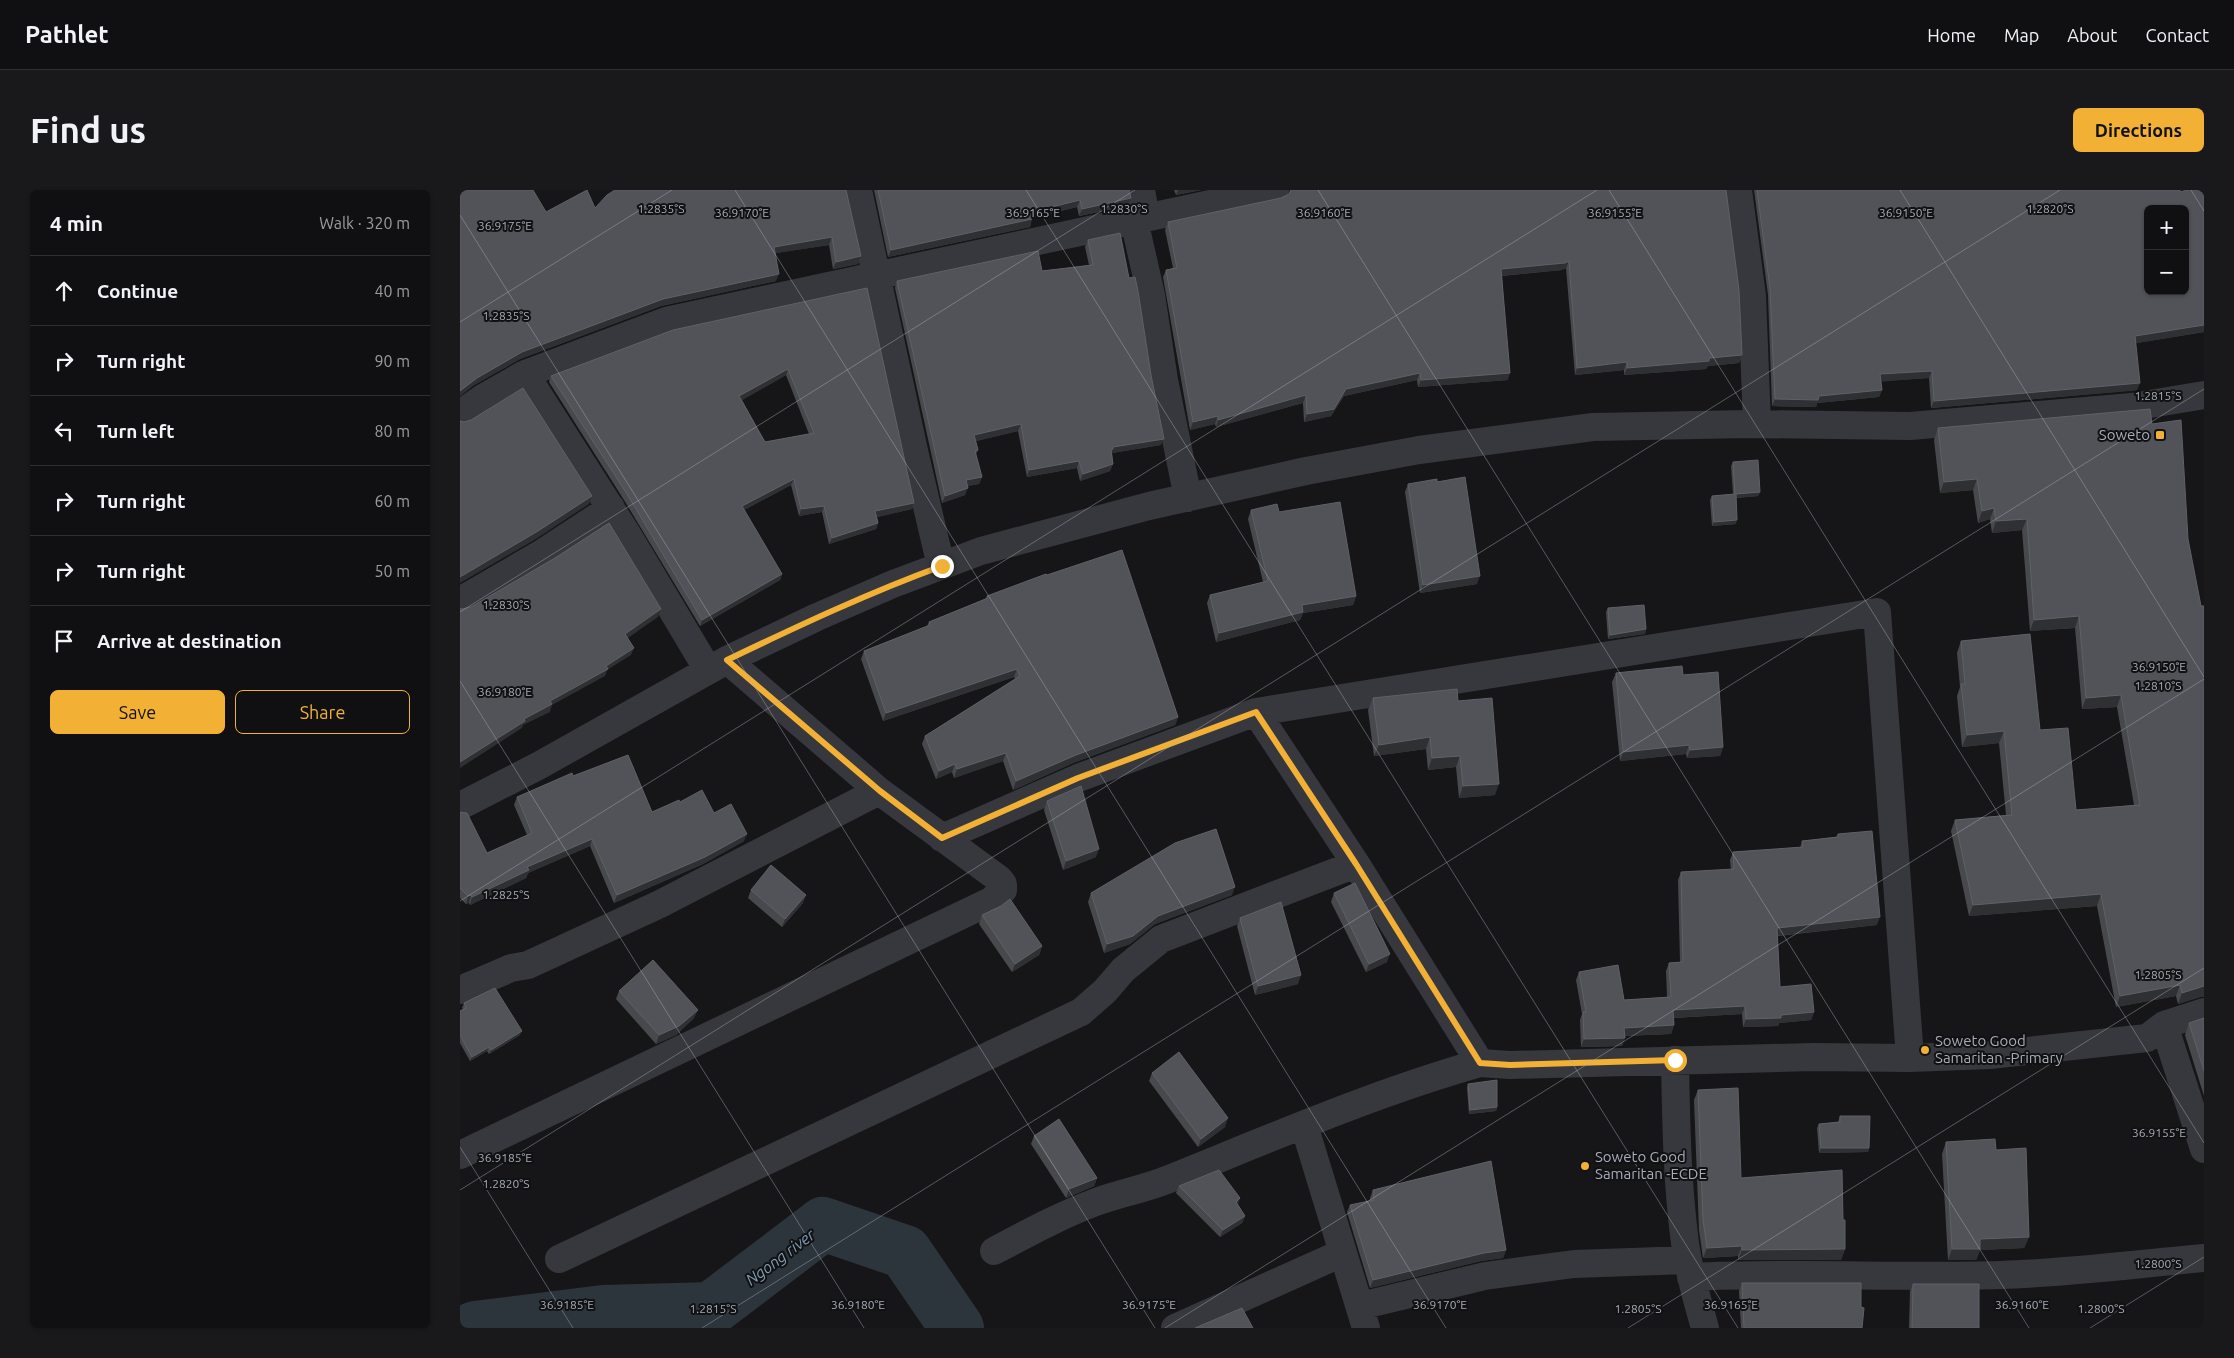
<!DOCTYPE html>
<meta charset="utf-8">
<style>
:root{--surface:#101012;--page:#19191b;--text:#f1f3f6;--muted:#9c9d9f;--line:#303032;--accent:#f2b134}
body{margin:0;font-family:Ubuntu,sans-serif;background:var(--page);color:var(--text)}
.controls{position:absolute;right:15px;top:15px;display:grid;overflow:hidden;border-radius:8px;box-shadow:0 1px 4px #0004}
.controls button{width:45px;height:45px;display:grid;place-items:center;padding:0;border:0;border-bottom:1px solid var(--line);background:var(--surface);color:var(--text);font:25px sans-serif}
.stop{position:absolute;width:15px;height:15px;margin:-11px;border:4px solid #f2b134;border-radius:50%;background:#fff}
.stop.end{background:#f2b134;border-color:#fff;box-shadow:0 1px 5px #0008}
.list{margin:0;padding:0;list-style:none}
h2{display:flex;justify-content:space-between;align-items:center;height:65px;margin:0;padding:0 20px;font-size:21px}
h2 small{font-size:16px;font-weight:400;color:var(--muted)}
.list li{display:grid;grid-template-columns:32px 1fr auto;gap:15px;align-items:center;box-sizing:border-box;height:70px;padding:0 20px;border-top:1px solid var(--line)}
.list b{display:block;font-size:19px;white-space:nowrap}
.list em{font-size:16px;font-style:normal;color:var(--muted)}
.actions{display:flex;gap:10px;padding:15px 20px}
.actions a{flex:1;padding:11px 0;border:1px solid var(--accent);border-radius:8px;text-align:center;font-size:18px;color:var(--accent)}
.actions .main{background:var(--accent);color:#111}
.icon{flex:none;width:28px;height:28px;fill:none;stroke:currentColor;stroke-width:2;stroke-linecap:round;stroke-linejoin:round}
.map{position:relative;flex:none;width:1744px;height:1138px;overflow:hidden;border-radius:8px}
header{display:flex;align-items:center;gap:30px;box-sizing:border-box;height:70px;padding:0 25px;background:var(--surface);border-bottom:1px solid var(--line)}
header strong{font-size:24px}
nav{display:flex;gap:28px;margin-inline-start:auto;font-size:18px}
.intro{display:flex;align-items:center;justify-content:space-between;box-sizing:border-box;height:120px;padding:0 30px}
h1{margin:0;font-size:35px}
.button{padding:12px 22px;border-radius:8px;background:var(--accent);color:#111;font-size:18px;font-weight:700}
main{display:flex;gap:30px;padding:0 30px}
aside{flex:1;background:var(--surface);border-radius:8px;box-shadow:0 1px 4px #0004}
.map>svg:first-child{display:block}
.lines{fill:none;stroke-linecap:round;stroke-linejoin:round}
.river{stroke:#2c353c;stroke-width:54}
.minor{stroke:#37383d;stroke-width:28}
.wall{fill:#47494d;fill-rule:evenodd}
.shaded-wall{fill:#2f3033}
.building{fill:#525359;stroke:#5f6168;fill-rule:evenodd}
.route{stroke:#f2b134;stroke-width:6}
.ticks{fill:none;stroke:#a8adb8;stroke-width:1;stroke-opacity:0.45}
.poi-dot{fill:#f2b134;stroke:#111113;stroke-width:2}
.labels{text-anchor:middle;stroke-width:4;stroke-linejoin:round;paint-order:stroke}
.poi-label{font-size:15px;fill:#a8adb8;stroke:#111113;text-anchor:start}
.water-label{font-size:16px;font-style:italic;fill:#7f9bb3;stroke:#111113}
.ticks-label{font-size:12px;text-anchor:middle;fill:#a8adb8;stroke:#111113;stroke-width:4;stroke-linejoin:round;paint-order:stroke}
</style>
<header>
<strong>Pathlet</strong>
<nav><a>Home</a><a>Map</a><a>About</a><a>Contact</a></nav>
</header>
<div class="intro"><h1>Find us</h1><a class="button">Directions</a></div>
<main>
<aside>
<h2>4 min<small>Walk · 320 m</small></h2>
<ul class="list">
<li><svg class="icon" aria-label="ahead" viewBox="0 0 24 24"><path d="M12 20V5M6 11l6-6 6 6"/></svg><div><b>Continue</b></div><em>40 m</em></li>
<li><svg class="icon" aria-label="right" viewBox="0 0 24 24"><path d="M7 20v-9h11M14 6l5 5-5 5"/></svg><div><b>Turn right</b></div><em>90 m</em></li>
<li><svg class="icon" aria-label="left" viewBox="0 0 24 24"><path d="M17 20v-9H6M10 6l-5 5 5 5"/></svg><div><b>Turn left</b></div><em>80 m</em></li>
<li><svg class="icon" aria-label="right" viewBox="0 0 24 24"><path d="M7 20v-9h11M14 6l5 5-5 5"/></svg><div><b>Turn right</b></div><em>60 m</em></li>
<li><svg class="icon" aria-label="right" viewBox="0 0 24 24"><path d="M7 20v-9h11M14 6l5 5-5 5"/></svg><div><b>Turn right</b></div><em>50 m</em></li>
<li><svg class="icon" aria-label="arrive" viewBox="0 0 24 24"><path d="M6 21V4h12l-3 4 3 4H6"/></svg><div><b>Arrive at destination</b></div></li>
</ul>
<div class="actions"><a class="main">Save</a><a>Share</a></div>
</aside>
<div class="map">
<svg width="1744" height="1138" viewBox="0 0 1744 1138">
<rect width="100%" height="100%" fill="#161618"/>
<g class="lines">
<path class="river" d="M15 1138 143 1122 251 1119 363 1034 445 1062 497 1138"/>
<path class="minor" d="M398 0 454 261 481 376
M681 0 686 28
M1278 0 1292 106 1297 234
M674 30 691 105 704 190 728 308
M65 184 167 344 248 480
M0 224 23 208 65 184 206 131 815 0
M0 411 84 362 151 318
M796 522 896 674 1020 873 1050 875 1353 867 1450 868 1530 865 1687 848 1704 835 1744 822
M0 616 80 575 267 470 357 427 433 394 521 361 689 316 846 281 959 260 1133 237 1289 234 1450 236 1672 217 1744 205
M482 648 618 588 796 522 1417 422 1450 868
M0 800 51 778 68 775 200 714 419 601
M1704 835 1744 959
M1215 870C1216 931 1217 992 1225 1053 1229 1082 1237 1110 1245 1138
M844 935 906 1138
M0 965 531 711 543 700V694L539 689 419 601 267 470
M534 1061C568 1043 601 1025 636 1012 660 1003 685 999 709 989 811 948 914 903 1020 873
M99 1069 621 822 645 801 663 780 701 749 896 674
M1231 1087C1334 1082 1438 1088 1541 1085 1609 1083 1676 1074 1744 1068
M900 1116 1025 1086 1114 1074 1228 1070
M715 1138 882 1063"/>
</g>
<path class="wall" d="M0 0 86 22 386 0 401 66 398 74 373 79 369 55 315 63 316 91 201 116 60 169 14 195 0 206Z
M414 0H669L671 8 668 16 619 26 617 17 572 28 570 37 428 67Z
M714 0H741L716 5Z
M830 0H1266L1282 165 1279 173 1248 176 1246 179 1164 185V180L1115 185 1106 78 1102 80 1042 86 1048 190 958 197 957 190 884 206 871 226 844 232 843 213 756 237 755 234 730 240 703 87 706 80 713 78 705 40 708 32 821 8 829 4Z
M1294 0H1720V2L1744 0V142L1676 153 1677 200 1471 218 1469 188 1421 191 1422 200 1419 207 1357 213 1356 217 1312 216 1308 105Z
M628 50 669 88 701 255 652 263 653 274 650 281 620 291 617 278 567 287 558 241 516 251 518 260 516 264 522 287 519 294 507 296 505 305 482 313 435 98 437 91 582 81 629 75 625 57Z
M407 98 454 313 452 319 417 327 418 333 416 339 369 354 362 322 339 326 331 295 284 320 322 384 320 390 240 436 164 310 89 192 91 186ZM326 185 349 244 305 252 282 210Z
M1690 219 1740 807 1718 814 1716 806 1656 817 1637 716 1509 726 1491 641 1495 630 1546 625 1539 553 1502 557 1497 506 1500 497 1497 463 1501 451 1580 540 1616 620 1674 615 1657 517 1622 519 1615 438 1570 441 1562 340 1532 343 1530 329 1518 333 1513 300 1480 303 1474 250 1478 238Z
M1273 272 1300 302 1298 306 1276 308V334L1252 336 1250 310 1252 306 1273 304 1271 276Z
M977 292 1017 394 960 403 945 302 948 294Z
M791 320 819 322 896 406 893 415 843 423 840 430 756 452 747 413 750 405 803 392 788 329Z
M587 385 718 527 715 535 613 573 553 600 543 571 494 588 492 582 476 589 462 554 465 546 555 489 554 487 423 531 401 469 404 461 467 436 469 432 525 409 527 406Z
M1148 418 1186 439 1185 444 1148 449 1146 422Z
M1156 483 1223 485 1263 557 1260 566 1227 568 1226 564 1160 571 1152 492Z
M913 508 998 511 1035 605 999 608 996 577 968 580 966 559 914 566 908 520Z
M113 586 192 622 220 612 254 623 284 651 243 674 154 713 130 656 68 683 66 688 10 715 9 713 6 714 0 708V622L27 663 67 645 54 615 57 607Z
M587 611 636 667 603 680 584 620Z
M1378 644 1417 735 1317 746 1320 797 1354 822 1351 830 1319 833 1318 836 1283 837 1282 824 1214 828V835L1211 844 1165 846 1162 856 1121 857 1120 830 1122 824 1116 790 1119 782 1164 810 1207 807 1206 781 1209 773 1220 772 1218 690 1221 682 1271 680 1270 670 1273 662 1340 658 1342 651 1376 647Z
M291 700 343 713 322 737 288 708Z
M631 703 772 705 695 734 670 754 644 763 628 712Z
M874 703 927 772 906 782 871 712Z
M522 725 582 756 579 765 552 782 519 734Z
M780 728 838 794 795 805 777 736Z
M159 801 234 828 216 845 196 854 156 809Z
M4 813 60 845 29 864 27 861 10 871 0 853V821L3 819 2 818Z
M1744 828V906L1725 845 1729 833Z
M692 883 765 937 738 957 689 891Z
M1008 894 1037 917 1036 921 1009 924 1007 898Z
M1238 900 1281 988 1385 1059 1381 1070H1278V1066L1243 1068 1239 1040 1234 910Z
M1380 926 1409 958 1408 962 1359 963 1357 938 1359 934 1378 932Z
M574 946 637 988 634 996 606 1008 571 954Z
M1486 952 1536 960 1569 1047 1564 1058 1520 1060 1516 1070H1488L1482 964Z
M719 996 778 1015 785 1026 782 1033 760 1047 716 1003Z
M913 1000 1046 1060 1043 1068 1021 1071 910 1098 887 1022 890 1015 910 1011V1008Z
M1282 1093 1401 1117 1402 1138H1281L1279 1101Z
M1453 1094 1519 1138H1449L1450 1101Z"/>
<path class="shaded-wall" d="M718 0H741L716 5Z
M671 8 668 16 619 26 622 19Z
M620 10 617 17 568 29 571 22Z
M572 29 570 37 428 67 431 60Z
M372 47 369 55 311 64 314 57Z
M401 66 398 74 373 79 376 72Z
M1109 71 1106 78 1102 80 1039 86 1041 79Z
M319 84 316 91 201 116 60 169 14 195 0 206V201L17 188 62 162 203 109Z
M1744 135V142L1672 154 1675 146Z
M1282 165 1279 173 1248 176 1246 179 1164 185 1167 178Z
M1167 172 1164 180 1115 185 1117 178Z
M328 179 326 185 277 213 279 206Z
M1472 181 1469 188 1417 192 1420 184Z
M960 183 957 190 884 206 871 226 844 232 847 224 886 199Z
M1050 183 1048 190 958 197 961 190Z
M1680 193 1677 200 1670 201 1471 218 1474 211Z
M1422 200 1419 207 1357 213 1356 217 1312 216 1315 209 1359 206Z
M846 205 843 213 756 237 758 230Z
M758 226 755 234 730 240 733 232Z
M561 234 558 241 512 252 514 245Z
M704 249 701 255 652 263 648 267 653 257Z
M619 271 617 278 567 287 569 280Z
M653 274 650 281 620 291 623 284Z
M522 287 519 294 503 297 506 290Z
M334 289 331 295 280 322 282 316Z
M1517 289 1513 300 1480 303 1484 292Z
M508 298 505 305 482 313 485 306Z
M1300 302 1298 306 1274 308 1276 304Z
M132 306 129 314 76 349 0 393V387Z
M454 313 452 319 413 328 415 321Z
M364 316 362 322 339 326 341 319Z
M1534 318 1530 329 1518 333 1522 321Z
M1567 329 1562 340 1532 343 1536 331Z
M1277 330 1276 334 1252 336 1254 332Z
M418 333 416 339 369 354 372 348Z
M322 384 320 390 240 436 242 430Z
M1020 386 1017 394 960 403 963 395Z
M896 406 893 415 843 423 840 430 756 452 759 443 842 415Z
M201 419 198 427 162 452 165 444Z
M1619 426 1615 438 1570 441 1574 430Z
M1186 439 1185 444 1148 449 1150 445Z
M174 458 171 465 147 480 145 486 92 515 90 522 63 535 62 538 0 578V572L90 511Z
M557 479 554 487 423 531 426 523Z
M1661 505 1657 517 1622 519 1626 508Z
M718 527 715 535 613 573 553 600 556 591 616 565Z
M1544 541 1539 553 1502 557 1507 545Z
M970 547 966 559 914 566 919 555Z
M1229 555 1226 564 1160 571 1163 562Z
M1263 557 1260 566 1227 568 1230 560Z
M546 563 543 571 494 588 497 579Z
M1000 566 996 577 968 580 972 568Z
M495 574 492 582 476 589 479 581Z
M1039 594 1035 605 999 608 1003 596Z
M287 644 284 651 243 674 154 713 157 705Z
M132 649 130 656 68 683 66 688 10 715 12 707 67 677Z
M639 659 636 667 603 680 606 671Z
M775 697 772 705 695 734 670 754 644 763 647 754 698 726Z
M1641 704 1637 716 1509 726 1513 715Z
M11 705 9 713 6 714 8 706Z
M346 705 343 713 322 737 325 729Z
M1420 727 1417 735 1314 746 1317 738Z
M582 756 579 765 552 782 555 774Z
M930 764 927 772 906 782 909 774Z
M841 785 838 794 795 805 798 796Z
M1720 795 1716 806 1656 817 1660 806Z
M1744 796V807H1740L1718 814 1722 803Z
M1285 816 1282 824 1210 828 1213 820Z
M238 820 234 828 216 845 196 854 199 845Z
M1354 822 1351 830 1319 833 1318 836 1283 837 1286 829Z
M1214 835 1211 844 1161 846 1164 838Z
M62 841 60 845 29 864 31 860Z
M1165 848 1162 856 1121 857 1124 849Z
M29 857 27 861 10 871 12 867Z
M1037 917 1036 921 1009 924 1010 920Z
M768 928 765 937 738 957 741 949Z
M1361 958H1409L1408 962 1359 963Z
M637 988 634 996 606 1008 609 999Z
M780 1008 778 1015 773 1018 776 1012Z
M785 1026 782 1033 760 1047 763 1040Z
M1569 1047 1564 1058 1520 1060 1516 1070H1488L1492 1059 1520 1049Z
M1282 1056 1278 1066 1243 1068 1247 1058Z
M1385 1059 1381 1070H1278L1282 1060Z
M1046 1060 1043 1068 1021 1071 910 1098 913 1090 1024 1063Z"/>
<path class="building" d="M0 0H73L86 22 127 0 135 18 147 5 155 0H386L401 66 376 72 372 47 314 57 319 84 203 109 62 162 17 188 0 201Z
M418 0H669L671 8 622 19 620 10 571 22 572 29 431 60Z
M831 0H1266L1279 100 1282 165 1249 168V171L1167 178V172L1117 178 1109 71 1105 73 1041 79 1050 183 961 190 960 183 886 199 874 219 847 224 846 205 758 230V226L733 232 706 80 717 78 708 32 821 8 829 4Z
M1297 0H1720V2L1727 0H1744V135L1675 146 1680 193 1474 211 1472 181 1420 184 1422 200 1359 206 1358 210 1315 209 1310 98ZM1688 19H1725V101H1688Z
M660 43 669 88 675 87 678 101 691 185 704 249 653 257V259L651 260 653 274 623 284 619 271 569 280 561 234 514 245 518 260 515 261 522 287 506 290 508 298 485 306 437 91 578 61 582 81 633 75 628 50Z
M407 98 454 313 415 321 418 333 372 348 364 316 341 319 334 289 282 316 322 384 242 430 167 304 91 186 213 140ZM328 179 354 243 305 252 279 206Z
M63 198 132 306 78 341 0 387V231L4 232 11 230Z
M1690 219 1692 234 1721 230 1728 349 1741 416H1744V796L1722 803 1720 795 1660 806 1641 704 1513 715 1495 630 1552 625 1544 541 1507 545 1501 494H1505L1501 451 1570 444 1580 540 1608 538 1616 620 1680 615 1661 505 1626 508 1619 426 1574 430 1567 329 1536 331 1534 318 1522 321 1517 289 1484 292 1478 238Z
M1298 270 1300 302 1276 304 1277 330 1254 332 1252 306 1275 304 1273 272Z
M1005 287 1020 386 963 395 948 294 977 289V292Z
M880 312 896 406 842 415 843 422 759 443 750 405 808 391 791 320 817 314 819 322Z
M149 333 201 419 165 444 174 458 146 476 148 479 90 511 92 514 64 529 65 531 0 572V418L2 419 11 417 95 368Z
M662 360 718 527 616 565 556 591 546 563 497 579 495 574 479 581 465 546 560 486 557 479 426 523 404 461 470 435 469 432 528 408 527 406 586 384 587 385Z
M1184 415 1186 439 1150 445 1148 418Z
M1222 476 1223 485 1258 482 1263 557 1230 560 1229 555 1163 562 1156 483Z
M997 499 998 511 1032 508 1039 594 1003 596 1000 566 972 568 970 547 919 555 913 508Z
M168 565 192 622 219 610 220 612 242 600 254 623 271 614 287 644 245 667 157 705 132 649 67 677 69 680 12 707 11 705 8 706 0 698V622L7 623 27 663 72 643 57 607 112 583 113 586Z
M621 596 639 659 606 671 587 611Z
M756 639 775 697 698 726 673 746 647 754 631 703 715 653Z
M1412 641 1420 727 1317 738 1320 797 1351 794 1354 822 1321 825V828L1286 829 1285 816 1213 820 1214 835 1164 838 1165 848 1124 849 1123 822H1126L1119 782 1158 775 1164 810 1211 807 1209 773 1223 772 1221 682 1274 679 1273 662 1343 657 1342 651 1378 647V644Z
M311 675 346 705 325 729 291 700Z
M895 693 930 764 909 774 874 703Z
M550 709 582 756 555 774 522 725 541 716Z
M821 712 841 785 798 796 780 728Z
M193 770 238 820 219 836 199 845 159 801Z
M35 798 62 841 31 860 29 857 12 867 0 845V821L6 818 4 813Z
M1744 828V881L1729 833Z
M719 862 768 928 741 949 692 883Z
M1037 890V917L1010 920 1008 894Z
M1278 898 1281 988 1382 980 1383 1030H1385V1059L1282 1060V1056L1247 1058 1243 1030 1238 900Z
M1380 926H1410L1409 958H1361L1359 934 1380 932Z
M599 929 637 988 609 999 574 946Z
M1535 949 1536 960 1566 958 1569 1047 1520 1049V1059H1492L1486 952Z
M1031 971 1046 1060 1024 1063 913 1090 890 1015 914 1010 913 1000Z
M759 980 780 1008 776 1012 785 1026 763 1040 719 996Z
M1282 1093H1401V1117L1404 1118 1402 1138H1284Z
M1453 1094H1519V1138H1452Z
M782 1118 793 1138H735Z"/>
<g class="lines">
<path class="route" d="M482 376C408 403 338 436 267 470L420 601 482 648 618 588 796 522 896 674 1020 873 1050 875 1215 870"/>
</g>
<path class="ticks" d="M275 0 986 1138M566 0 1278 1138M858 0 1569 1138M1149 0 1744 953M1440 0 1744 487M1731 0 1744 21M0 25 695 1138M0 132 212 0M0 422 675 0M0 491 404 1138M0 711 1137 0M0 957 113 1138M0 1000 1600 0M242 1138 1744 199M705 1138 1744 489M1168 1138 1744 778M1630 1138 1744 1067"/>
<g class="poi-dot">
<rect x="1695" y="240" width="10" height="10" rx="2.5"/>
<circle cx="1465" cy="860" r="5"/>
<circle cx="1125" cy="976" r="5"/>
</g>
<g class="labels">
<g class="poi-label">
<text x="1690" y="250" text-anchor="end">Soweto</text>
<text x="1475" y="856">Soweto Good<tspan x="1475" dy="17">Samaritan -Primary</tspan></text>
<text x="1135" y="972">Soweto Good<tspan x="1135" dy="17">Samaritan -ECDE</tspan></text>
</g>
<g class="water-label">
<text transform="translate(320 1067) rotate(-37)" y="6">Ngong river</text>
</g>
</g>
<g class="ticks-label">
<text x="201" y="23">1.2835°S</text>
<text x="664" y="23">1.2830°S</text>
<text x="1590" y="23">1.2820°S</text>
<text x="864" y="27">36.9160°E</text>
<text x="1446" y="27">36.9150°E</text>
<text x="282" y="27">36.9170°E</text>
<text x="573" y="27">36.9165°E</text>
<text x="1155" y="27">36.9155°E</text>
<text x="45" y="40">36.9175°E</text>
<text x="46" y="130">1.2835°S</text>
<text x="1698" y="210">1.2815°S</text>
<text x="46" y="419">1.2830°S</text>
<text x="1699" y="481">36.9150°E</text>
<text x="1698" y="500">1.2810°S</text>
<text x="45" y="506">36.9180°E</text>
<text x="46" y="709">1.2825°S</text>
<text x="1698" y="789">1.2805°S</text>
<text x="1699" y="947">36.9155°E</text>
<text x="45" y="972">36.9185°E</text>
<text x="46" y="998">1.2820°S</text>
<text x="1698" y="1078">1.2800°S</text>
<text x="107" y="1119">36.9185°E</text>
<text x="398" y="1119">36.9180°E</text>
<text x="689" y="1119">36.9175°E</text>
<text x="980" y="1119">36.9170°E</text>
<text x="1271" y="1119">36.9165°E</text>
<text x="1562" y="1119">36.9160°E</text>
<text x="253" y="1123">1.2815°S</text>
<text x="1178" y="1123">1.2805°S</text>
<text x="1641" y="1123">1.2800°S</text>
</g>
</svg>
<div class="controls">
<button>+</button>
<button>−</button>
</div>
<div class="stop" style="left:1215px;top:870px"></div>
<div class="stop end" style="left:482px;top:376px"></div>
</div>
</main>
